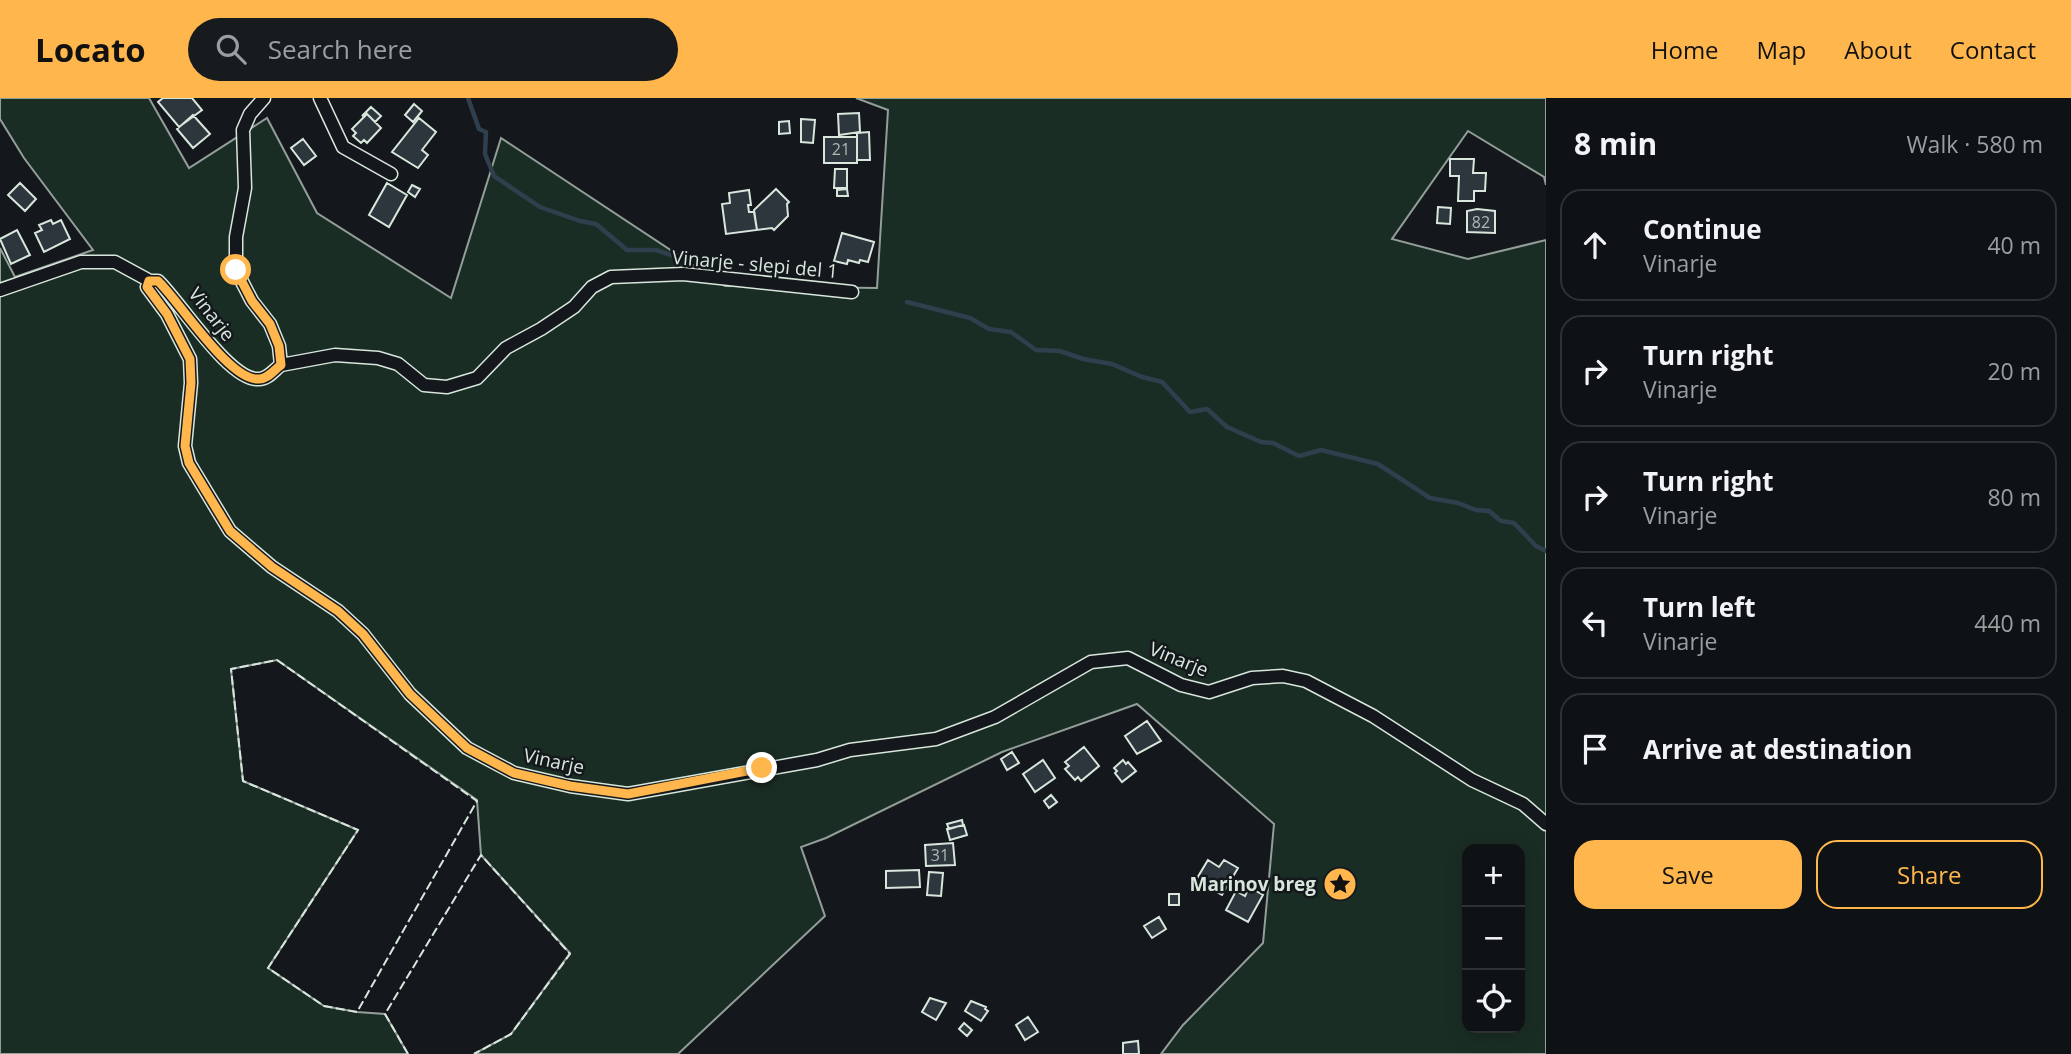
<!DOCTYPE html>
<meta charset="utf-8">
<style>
:root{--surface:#0f1215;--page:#181b1e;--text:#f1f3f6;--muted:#9b9ea0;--line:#2f3234;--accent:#ffb74d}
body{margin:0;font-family:"Open Sans",sans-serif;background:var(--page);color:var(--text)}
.controls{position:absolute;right:21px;bottom:21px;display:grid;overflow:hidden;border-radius:14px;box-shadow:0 4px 18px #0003}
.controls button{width:63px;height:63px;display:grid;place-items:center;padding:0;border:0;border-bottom:2px solid var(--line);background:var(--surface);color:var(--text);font:35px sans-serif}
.stop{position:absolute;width:21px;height:21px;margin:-16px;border:5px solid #ffb74d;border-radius:50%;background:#fff}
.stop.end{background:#ffb74d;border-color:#fff;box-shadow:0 2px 7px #0008}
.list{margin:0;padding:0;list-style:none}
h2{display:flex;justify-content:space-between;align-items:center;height:91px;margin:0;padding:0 28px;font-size:30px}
h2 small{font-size:23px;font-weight:400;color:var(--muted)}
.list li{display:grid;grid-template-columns:46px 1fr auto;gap:21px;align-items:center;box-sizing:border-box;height:112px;margin:0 14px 14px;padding:0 14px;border:2px solid var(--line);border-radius:21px}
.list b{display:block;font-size:26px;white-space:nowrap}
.list p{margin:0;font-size:23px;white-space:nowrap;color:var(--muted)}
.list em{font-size:23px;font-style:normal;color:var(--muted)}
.actions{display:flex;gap:14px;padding:21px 28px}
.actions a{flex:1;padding:16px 0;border:2px solid var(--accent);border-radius:21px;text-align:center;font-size:24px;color:var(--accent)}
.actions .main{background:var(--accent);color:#111}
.icon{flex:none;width:38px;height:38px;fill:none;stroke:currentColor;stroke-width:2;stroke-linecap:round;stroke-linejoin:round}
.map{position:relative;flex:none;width:1546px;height:956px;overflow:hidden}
header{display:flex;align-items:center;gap:42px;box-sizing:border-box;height:98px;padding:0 35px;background:var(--accent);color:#111}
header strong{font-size:33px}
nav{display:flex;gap:38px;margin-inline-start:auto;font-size:24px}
.search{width:490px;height:63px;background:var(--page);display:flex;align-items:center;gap:18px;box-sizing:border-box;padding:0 24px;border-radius:38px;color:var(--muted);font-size:26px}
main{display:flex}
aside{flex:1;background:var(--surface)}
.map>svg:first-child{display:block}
.green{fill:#1a2d24;stroke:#939e99;stroke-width:2;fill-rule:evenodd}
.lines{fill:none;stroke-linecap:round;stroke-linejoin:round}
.stream{stroke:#2f3f4d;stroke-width:4.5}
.building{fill:#2c363c;stroke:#d8e6dc;stroke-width:2}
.minor-casing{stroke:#d8e6dc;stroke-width:15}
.minor{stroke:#14181c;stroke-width:12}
.fence{stroke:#d8e6dc;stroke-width:2;stroke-dasharray:9 3.5;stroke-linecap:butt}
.route{stroke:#ffb74d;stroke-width:9}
.labels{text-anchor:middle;stroke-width:5;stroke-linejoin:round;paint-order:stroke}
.number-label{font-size:16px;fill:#adbab4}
.street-label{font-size:19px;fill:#d8e6dc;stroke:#14181c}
.poi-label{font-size:19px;font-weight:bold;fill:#d8e6dc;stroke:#14181c;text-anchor:end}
</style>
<header>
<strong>Locato</strong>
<div class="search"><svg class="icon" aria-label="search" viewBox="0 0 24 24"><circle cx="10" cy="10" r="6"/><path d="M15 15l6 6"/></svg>Search here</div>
<nav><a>Home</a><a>Map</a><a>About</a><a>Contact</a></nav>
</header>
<main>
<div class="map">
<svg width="1546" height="956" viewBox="0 0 1546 956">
<rect width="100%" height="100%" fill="#14181c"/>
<path class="green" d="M0 0H149L189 70 267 20 317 115 451 200 501 40 725 188 877 190 888 12 856 0H1546V87L1544 79 1468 33 1392 141 1468 161 1546 142V956H1161L1183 927 1263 845 1274 726 1137 606 1002 654 826 740 801 749 825 818 678 956H474L511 936 570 855 481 757 477 702 277 562 231 571 243 683 358 732 268 870 324 908 357 914 385 916 408 956H0V150L15 179 93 152 24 60 0 21ZM1467 751H1520V930H1467Z"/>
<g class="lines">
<path class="stream" d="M468 0 479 31 486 34 485 56 494 78 540 109 580 123 596 126 627 152H656L677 159
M907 204 970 220 989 231 1011 234 1036 252 1060 253 1083 261 1112 266 1142 279 1162 284 1190 314 1207 311 1227 329 1261 344 1273 345 1299 358 1321 352 1378 366 1430 400 1458 405 1476 412 1489 413 1501 423 1514 425 1536 448 1546 453"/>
</g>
<path class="building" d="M163 0H192L202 12 179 29 158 4Z
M414 6 422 13 413 24 405 17Z
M371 9 381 18 375 24 367 16 362 18Z
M859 15 860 34 839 37 838 16Z
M367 16 381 30 367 45 364 42 361 45 353 38 356 35 352 31Z
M193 17 210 36 193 50 177 31Z
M419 20 436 34 422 52 428 57 418 70 392 54Z
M801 21 815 22 813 45 801 44Z
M789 23 790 35 779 36V24Z
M869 34 870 62H857V35Z
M824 39H857V65H824Z
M303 41 316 58 304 67 291 50Z
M1450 61H1474L1473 75H1486L1485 93H1474V103H1458L1459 78H1450Z
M835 71H847V90H834Z
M20 85 36 101 25 113 8 97Z
M387 85 407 97 389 129 369 117Z
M412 87 420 91 415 99 408 94Z
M776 91 789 104 787 106 788 118 774 132 772 130 757 132 754 112Z
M847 91 848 98H837V92Z
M749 92 751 107H748L749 114H754L757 132 726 136 722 106 730 105 729 95Z
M1438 109 1451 110 1450 126 1437 125Z
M1477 111 1495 113V135L1467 134V113Z
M51 122 53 126 61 122 70 141 44 154 35 135 42 132 39 127Z
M17 132 30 157 11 166 0 141Z
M842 135 874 144 868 164 860 162 859 165 848 162 847 166 834 163Z
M1147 623 1161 643 1137 656 1125 638Z
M1084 649 1099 668 1081 683 1078 679 1075 682 1065 671 1069 668 1065 664Z
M1012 654 1019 665 1007 672 1001 661Z
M1043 662 1055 680 1035 694 1023 676Z
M1123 662 1126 666 1128 664 1136 673 1122 684 1115 675 1117 673 1114 670Z
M1051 697 1057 704 1049 710 1044 703Z
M962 722 963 727 949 731 947 726Z
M964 727 967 737 950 742 947 731Z
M953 745 955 767 926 768 925 747Z
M1208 762 1219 769 1224 762 1238 770 1222 797 1196 782Z
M919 772 920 789 886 790V773Z
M929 774 943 775 941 798 927 797Z
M1249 789 1263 797 1248 824 1226 812 1236 793 1245 798Z
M1169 796H1179V807H1169Z
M1159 819 1166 831 1152 840 1144 828Z
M930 900 946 905 936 922 922 914Z
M971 903 986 909 985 911 988 913 981 923 965 913Z
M1028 919 1038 934 1025 942 1016 927Z
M964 925 972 932 967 938 959 931Z
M1138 943 1139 956H1123V945Z"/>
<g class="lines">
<defs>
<path id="minor" d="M320 0 343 49 391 76
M150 183 147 189 167 216 190 261 191 285 185 348 189 365 230 433 272 469 338 513 363 536 410 596 467 650 514 675 570 688 628 696 817 662 850 652 936 641 995 619 1091 564 1128 560 1181 587 1209 594 1252 580 1283 578 1306 583 1373 618 1472 682 1523 706 1546 726
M0 192 81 164H115L150 183H158C180 204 230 284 259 281 268 281 274 272 281 267L279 248 270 226 252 203 236 172V139L245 90 243 32 250 16 264 0
M281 267 335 257 378 260 398 266 424 287 447 289 477 280 506 250 541 231 574 209 592 189 611 179 683 176 852 194"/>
</defs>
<use href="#minor" class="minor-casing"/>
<use href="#minor" class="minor"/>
<path class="fence" d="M277 562 477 703 357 914 324 908 268 870 358 732 243 683 231 571Z
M408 956 385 916 481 757 570 856 511 936 474 956"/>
</g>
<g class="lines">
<path class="route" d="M236 172 252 203 270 226 279 248 281 267C274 272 268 281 259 281 230 284 180 204 158 183H149L147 189 167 216 190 261 191 285 185 348 189 365 230 433 272 469 338 513 363 536 410 596 467 650 514 675 570 688 628 696 762 670"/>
</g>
<defs>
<symbol id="sight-disc" viewBox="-11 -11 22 22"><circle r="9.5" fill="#ffb74d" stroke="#14181c"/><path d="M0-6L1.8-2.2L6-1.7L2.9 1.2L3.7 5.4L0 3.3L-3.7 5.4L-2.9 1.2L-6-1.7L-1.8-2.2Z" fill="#111"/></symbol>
</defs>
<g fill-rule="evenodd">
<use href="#sight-disc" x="1321" y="767" width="38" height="38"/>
</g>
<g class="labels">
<g class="number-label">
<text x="841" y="57">21</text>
<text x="1481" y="130">82</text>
<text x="940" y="763">31</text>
</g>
<g class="street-label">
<text transform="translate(755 166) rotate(5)" y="7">Vinarje - slepi del 1</text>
<text transform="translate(212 216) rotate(52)" y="7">Vinarje</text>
<text transform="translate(1179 561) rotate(22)" y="7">Vinarje</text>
<text transform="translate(554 663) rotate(12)" y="7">Vinarje</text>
</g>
<g class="poi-label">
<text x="1316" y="793">Marinov breg</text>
</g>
</g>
</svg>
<div class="controls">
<button>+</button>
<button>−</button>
<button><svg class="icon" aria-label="locate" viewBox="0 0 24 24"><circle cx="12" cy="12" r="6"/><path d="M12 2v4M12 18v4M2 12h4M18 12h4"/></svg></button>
</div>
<div class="stop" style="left:236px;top:172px"></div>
<div class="stop end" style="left:762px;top:670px"></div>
</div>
<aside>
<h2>8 min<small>Walk · 580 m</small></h2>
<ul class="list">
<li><svg class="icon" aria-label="ahead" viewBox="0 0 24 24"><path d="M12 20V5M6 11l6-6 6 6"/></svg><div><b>Continue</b><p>Vinarje</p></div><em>40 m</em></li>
<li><svg class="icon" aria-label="right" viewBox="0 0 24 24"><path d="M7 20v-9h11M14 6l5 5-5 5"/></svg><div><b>Turn right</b><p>Vinarje</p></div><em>20 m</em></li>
<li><svg class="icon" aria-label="right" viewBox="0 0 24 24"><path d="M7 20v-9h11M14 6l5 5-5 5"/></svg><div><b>Turn right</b><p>Vinarje</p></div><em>80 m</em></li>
<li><svg class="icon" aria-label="left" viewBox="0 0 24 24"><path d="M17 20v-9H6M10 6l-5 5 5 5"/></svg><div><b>Turn left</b><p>Vinarje</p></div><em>440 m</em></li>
<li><svg class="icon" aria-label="arrive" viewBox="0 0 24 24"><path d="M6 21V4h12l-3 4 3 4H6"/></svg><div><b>Arrive at destination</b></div></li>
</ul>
<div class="actions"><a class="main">Save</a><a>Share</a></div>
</aside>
</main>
